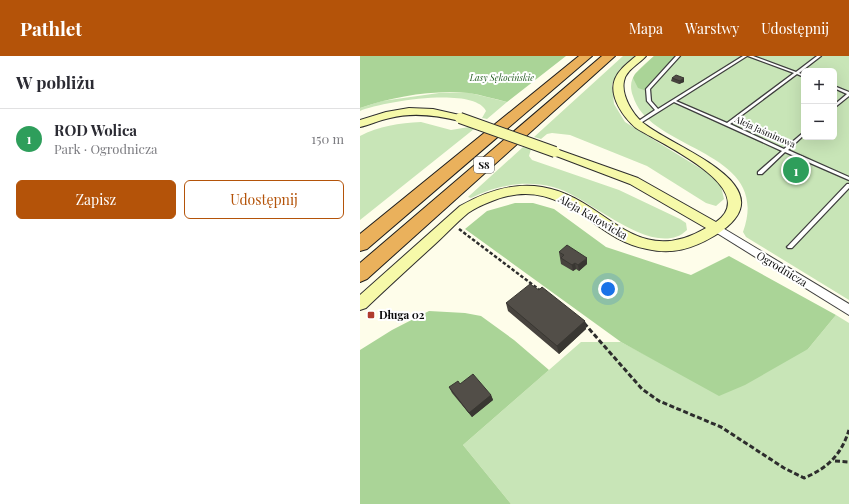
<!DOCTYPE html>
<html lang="pl">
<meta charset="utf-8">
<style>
:root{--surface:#fff;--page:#f7f7f7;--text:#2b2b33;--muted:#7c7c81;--line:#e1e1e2;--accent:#b45309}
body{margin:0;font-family:"Playfair Display",serif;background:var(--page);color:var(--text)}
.controls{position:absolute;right:12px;top:12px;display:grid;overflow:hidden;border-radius:6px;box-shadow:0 4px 16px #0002}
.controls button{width:36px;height:36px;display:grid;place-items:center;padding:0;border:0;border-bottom:1px solid var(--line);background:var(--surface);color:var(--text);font:20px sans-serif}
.you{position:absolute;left:248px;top:233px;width:14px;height:14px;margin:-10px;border:3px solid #fff;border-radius:50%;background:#1a73e8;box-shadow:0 0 0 6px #1a73e833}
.badge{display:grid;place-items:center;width:26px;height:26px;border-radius:50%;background:var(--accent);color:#fff;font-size:13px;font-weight:700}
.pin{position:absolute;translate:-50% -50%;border:2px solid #fff;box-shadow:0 1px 4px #0006}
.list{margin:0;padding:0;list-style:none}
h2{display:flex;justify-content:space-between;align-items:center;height:52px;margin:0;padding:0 16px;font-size:17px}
h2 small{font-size:13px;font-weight:400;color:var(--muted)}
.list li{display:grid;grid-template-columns:26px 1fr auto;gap:12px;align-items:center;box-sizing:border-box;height:60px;padding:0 16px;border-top:1px solid var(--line)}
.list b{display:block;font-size:15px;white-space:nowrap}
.list p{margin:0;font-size:13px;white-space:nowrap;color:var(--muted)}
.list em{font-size:13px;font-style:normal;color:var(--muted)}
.actions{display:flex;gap:8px;padding:12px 16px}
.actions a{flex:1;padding:9px 0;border:1px solid var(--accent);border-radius:6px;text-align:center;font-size:14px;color:var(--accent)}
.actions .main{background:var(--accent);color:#fff}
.map{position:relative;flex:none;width:489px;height:448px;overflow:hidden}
header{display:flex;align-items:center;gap:24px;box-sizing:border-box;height:56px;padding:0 20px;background:var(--accent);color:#fff}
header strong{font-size:19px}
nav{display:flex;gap:22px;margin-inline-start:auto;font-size:14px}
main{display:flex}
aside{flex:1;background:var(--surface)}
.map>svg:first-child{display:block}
.green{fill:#c8e5b7;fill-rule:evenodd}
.forest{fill:#aad497}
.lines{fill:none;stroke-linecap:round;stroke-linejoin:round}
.lane-casing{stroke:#3e3e3e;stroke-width:2.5}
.street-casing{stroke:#3e3e3e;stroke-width:2}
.secondary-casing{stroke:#2d2d2d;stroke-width:2}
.highway-casing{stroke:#1c1c1c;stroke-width:2}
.path-far1{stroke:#2d2d2d;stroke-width:2.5;stroke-dasharray:3.5 2;stroke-linecap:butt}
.path{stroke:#2d2d2d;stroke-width:3;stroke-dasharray:5 2.5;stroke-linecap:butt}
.lane{fill:#fff;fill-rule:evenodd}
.street{fill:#fff;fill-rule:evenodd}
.secondary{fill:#f6f9a9;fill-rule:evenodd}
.highway{fill:#eab15c;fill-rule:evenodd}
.secondary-bridge-casing{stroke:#2d2d2d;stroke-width:12;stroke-linecap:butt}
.secondary-bridge{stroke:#f6f9a9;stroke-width:10}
.wall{fill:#47433e}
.shaded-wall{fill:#393732}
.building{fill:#524e48;stroke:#393732}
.poi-dot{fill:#b03b2e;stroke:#fff;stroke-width:1.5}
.labels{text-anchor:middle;stroke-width:4;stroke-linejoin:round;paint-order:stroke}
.far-park-label{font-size:9px;font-style:italic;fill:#245d21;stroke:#fff}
.far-street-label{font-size:9px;fill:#0b0b0b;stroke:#fff}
.shield{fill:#fff;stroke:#545454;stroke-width:1}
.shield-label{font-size:10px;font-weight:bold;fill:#0b0b0b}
.street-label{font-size:11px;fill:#0b0b0b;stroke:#fff}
.poi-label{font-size:11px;font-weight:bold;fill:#0b0b0b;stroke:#fff;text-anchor:start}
</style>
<header>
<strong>Pathlet</strong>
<nav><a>Mapa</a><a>Warstwy</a><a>Udostępnij</a></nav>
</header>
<main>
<aside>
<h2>W pobliżu<small></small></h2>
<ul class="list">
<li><span class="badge" style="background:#2e9e5b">1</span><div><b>ROD Wolica</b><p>Park · Ogrodnicza</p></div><em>150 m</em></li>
</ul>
<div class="actions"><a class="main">Zapisz</a><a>Udostępnij</a></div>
</aside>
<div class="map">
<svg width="489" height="448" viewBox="0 0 489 448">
<rect width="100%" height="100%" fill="#fefdea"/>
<path class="green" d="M263 0H275L260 13 252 28 254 48 265 66 351 119 361 130 364 143 356 150 346 147 287 110 210 79 192 77 187 78 181 83 174 81Z
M294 0H489V244L386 181 383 176C413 93 289 96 273 40 270 32 270 24 276 17 281 11 288 5 294 0ZM444 15H474V81H444Z
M79 37H110L147 46 127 63 122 62 126 55C114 30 21 46 0 55V52L22 45Z
M61 66 91 74 109 71 114 73 0 164V80C19 70 39 67 61 66Z
M163 91 171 93 169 100 172 104 259 134 320 163 326 167 327 174C294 206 228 139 193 131 165 124 136 129 111 142L108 141Z
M476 259 489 267V448H151L103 389 221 286H261L314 314 448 293Z"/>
<path class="forest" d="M0 0H206L147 46C135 43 121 39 109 37 72 34 35 40 0 52Z
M294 0H315L284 34 278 32 273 22 275 18Z
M155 147H173L194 153 246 191 331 219 369 200 476 259 448 293 385 329 359 340 261 286 105 173 127 155Z
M69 255 105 257 121 260 154 284 189 314 103 389 151 448H0V294L32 274Z"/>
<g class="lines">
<defs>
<path id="lane" d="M316 0H320L290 33 291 45 298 53 383 0H387L316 45 367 67 434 17 388 0H393L436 16 457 0H461L439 17 444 19V21L437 18 370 68 424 93 444 76V79L428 94 489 121V124L425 96 402 118H398V116L422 95 314 46 279 68H277V66L295 54 287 45 286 33Z
M474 30 489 36V40L474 52V49L487 38 474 32Z
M487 128H489V132L432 192H428L427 191 428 190Z"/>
<path id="street" d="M356 168 489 248V259L352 174 351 172Z"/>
<path id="secondary" d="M276 0H286C279 8 266 14 264 25 261 39 272 57 282 66 312 92 435 131 354 180 332 193 312 199 287 193 265 189 249 178 231 165 198 142 172 129 132 145 124 148 115 152 108 157 96 167 85 179 74 189 51 210 28 231 6 252L0 254V239L100 150C125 136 153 126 182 131 246 141 273 215 346 172L270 128 191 98 189 96 191 94H199L278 122 356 166C403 132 297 86 276 72 264 62 248 40 255 23 259 13 268 7 276 0Z
M49 52 73 53 104 60 105 62 100 65C76 59 53 56 30 62 19 64 10 69 0 71V64L26 56Z"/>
<path id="highway" d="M219 0H232L7 193 0 195V178Z
M242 0H255L7 223 0 226V207Z"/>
</defs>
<use href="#lane" class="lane-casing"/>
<use href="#street" class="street-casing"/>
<use href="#secondary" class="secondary-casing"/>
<use href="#highway" class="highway-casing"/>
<path class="path-far1" d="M99 173 181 235"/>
<path class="path" d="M224 267 282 333 299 345 361 371 424 412 444 422C468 412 481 399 489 374
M475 405 489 406"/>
<use href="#lane" class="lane"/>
<use href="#street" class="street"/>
<use href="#secondary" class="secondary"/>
<use href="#highway" class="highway"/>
<defs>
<path id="secondary-bridge" d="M100 62 195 96"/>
</defs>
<use href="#secondary-bridge" class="secondary-bridge-casing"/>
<use href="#secondary-bridge" class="secondary-bridge"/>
</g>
<path class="wall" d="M312 22H324V26L319 28 311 25Z
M199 196 227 208 219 215 216 213 213 215 201 208Z
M179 234 225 265 226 273 199 298 148 255 146 247Z
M100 328 131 339 133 344 112 361 92 337 89 331Z"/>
<path class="shaded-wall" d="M324 22V26L319 28 320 25Z
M227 202V208L219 215 218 209Z
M215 207 216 213 213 215 212 209Z
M225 265 226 273 199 298 197 290Z
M131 339 133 344 112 361 109 357Z"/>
<path class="building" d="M316 19 324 22 320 25 312 22Z
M207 189 227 202 218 209 215 207 212 209 201 202 204 199 199 196Z
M170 228 179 234 182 231 225 265 197 290 146 247Z
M113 318 131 339 109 357 89 331 98 325 100 328Z"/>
<rect class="poi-dot" x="7" y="255" width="8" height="8" rx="2"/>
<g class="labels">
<g class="far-park-label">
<text x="142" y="25">Lasy Sękocińskie</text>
</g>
<g class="far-street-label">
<text transform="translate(405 76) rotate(24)" y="3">Aleja Jaśminowa</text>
</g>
<rect class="shield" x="114" y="101" width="20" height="16" rx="3"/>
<g class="shield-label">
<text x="124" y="113">S8</text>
</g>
<g class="street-label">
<text transform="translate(233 161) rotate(30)" y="4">Aleja Katowicka</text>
<text transform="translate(422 213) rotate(31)" y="4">Ogrodnicza</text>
</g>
<g class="poi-label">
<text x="19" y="263">Długa 02</text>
</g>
</g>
</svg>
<div class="controls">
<button>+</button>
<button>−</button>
</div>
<div class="you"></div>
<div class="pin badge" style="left:436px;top:114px;background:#2e9e5b">1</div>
</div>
</main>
